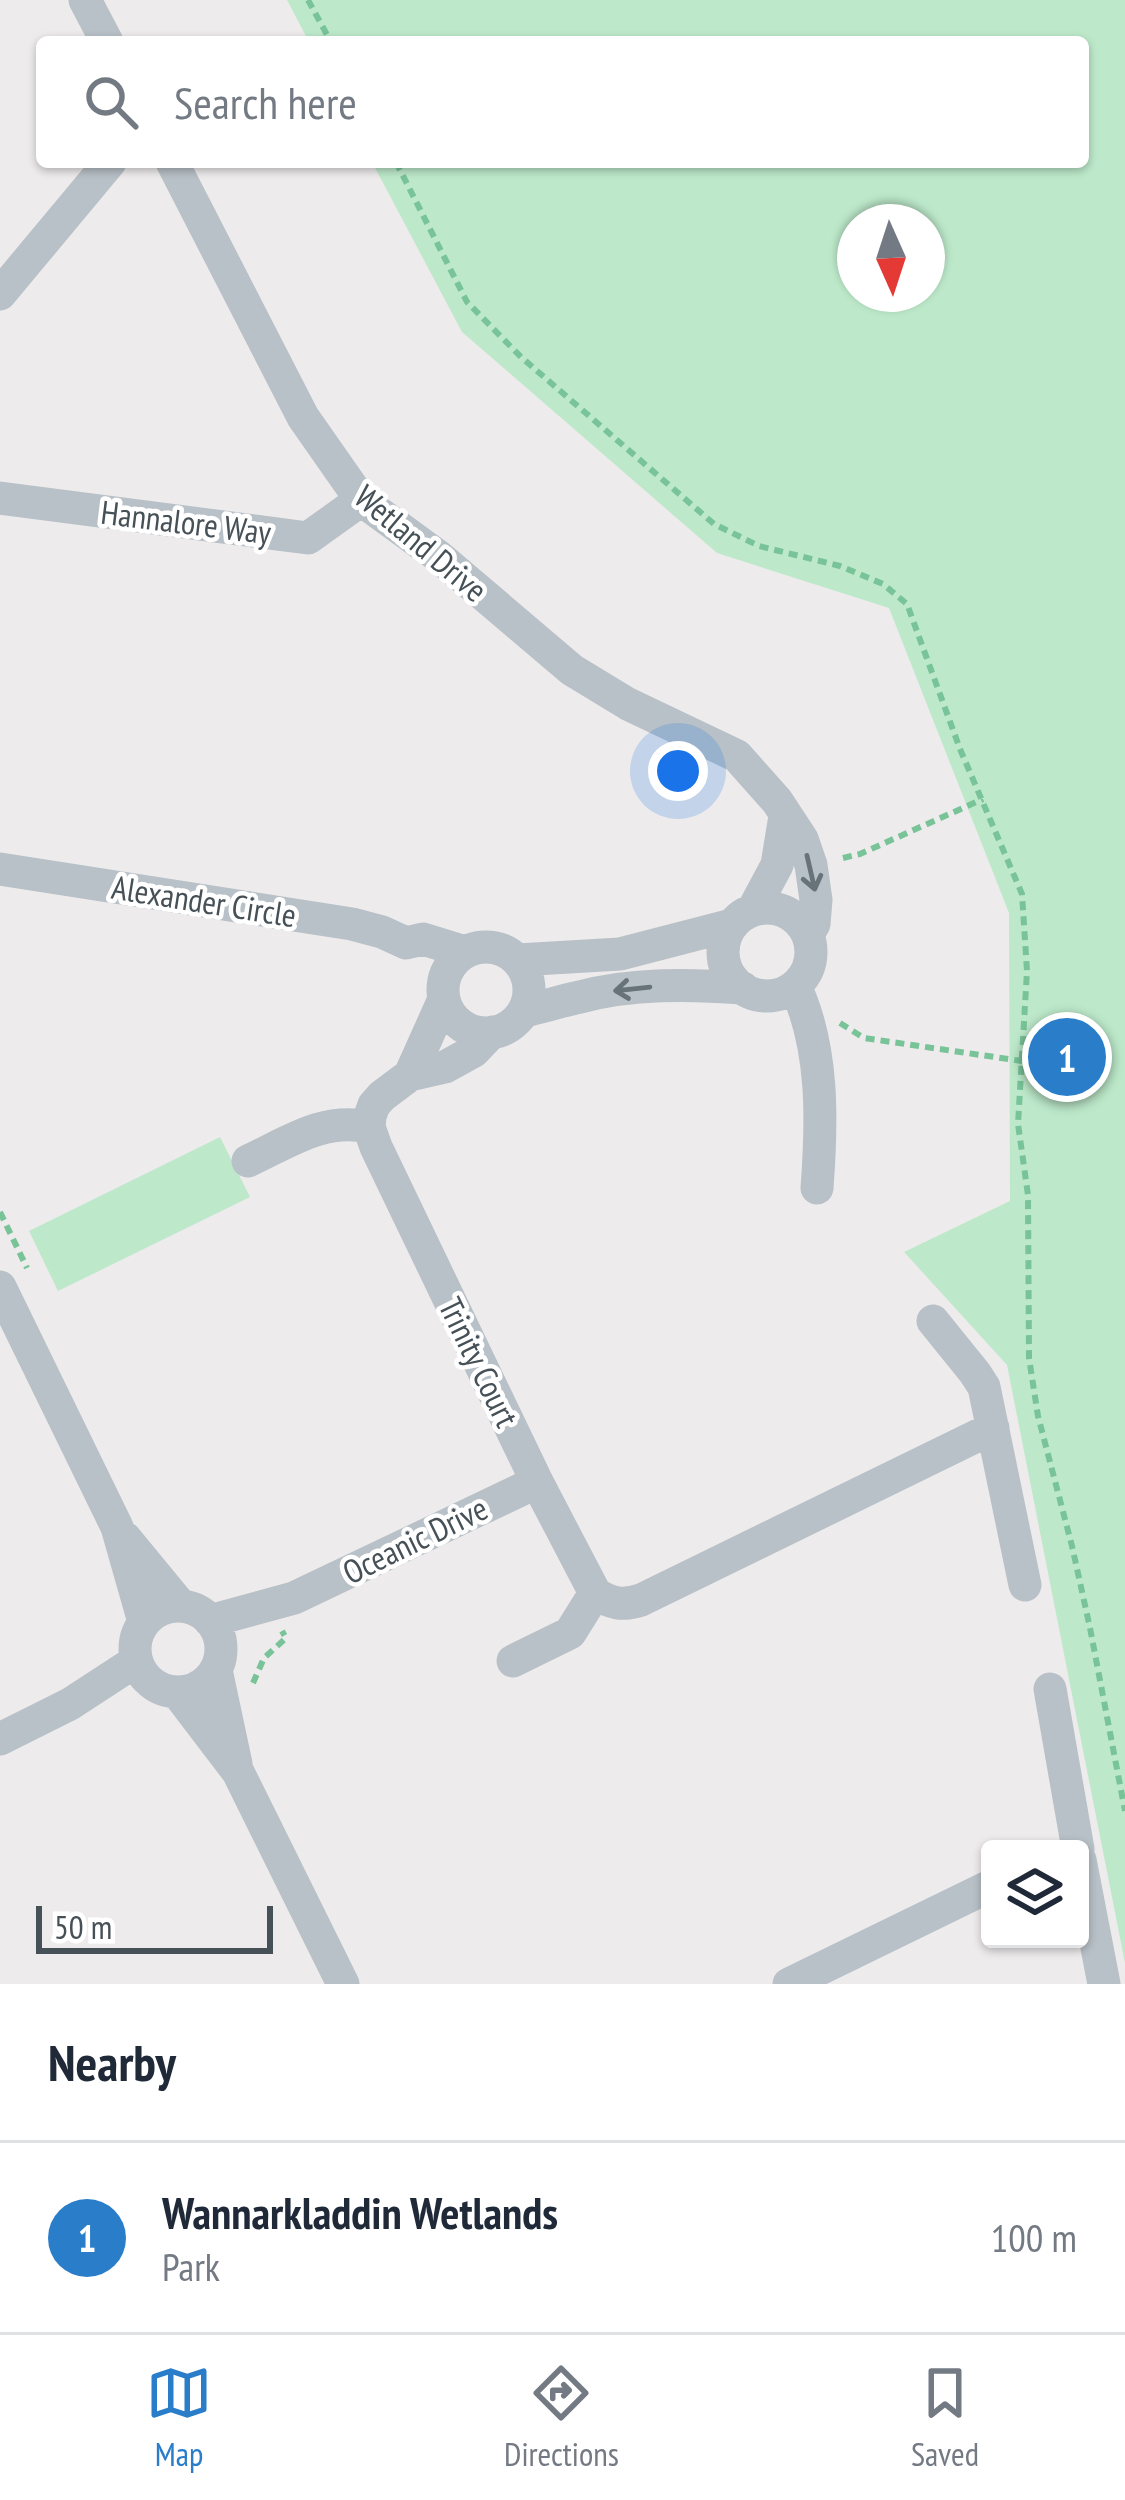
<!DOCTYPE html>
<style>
:root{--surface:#fff;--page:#f6f6f7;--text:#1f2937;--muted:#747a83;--line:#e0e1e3;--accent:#2a7dc9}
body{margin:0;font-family:"PT Sans Narrow",sans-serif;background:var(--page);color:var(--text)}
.controls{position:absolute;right:36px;bottom:36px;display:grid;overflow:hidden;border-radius:12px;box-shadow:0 3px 9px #0004}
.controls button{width:108px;height:108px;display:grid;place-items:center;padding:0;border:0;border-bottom:3px solid var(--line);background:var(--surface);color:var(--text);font:60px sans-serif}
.compass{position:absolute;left:837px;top:204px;width:108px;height:108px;border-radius:50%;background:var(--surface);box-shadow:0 3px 9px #0004;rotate:177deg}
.scale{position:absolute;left:36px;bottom:30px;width:237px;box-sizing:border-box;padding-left:12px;border:6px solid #465057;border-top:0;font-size:33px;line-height:42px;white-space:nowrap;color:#465057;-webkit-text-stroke:9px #fff;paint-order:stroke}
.you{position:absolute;left:678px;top:771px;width:42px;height:42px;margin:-30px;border:9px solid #fff;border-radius:50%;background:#1a73e8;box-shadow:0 0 0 18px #1a73e833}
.badge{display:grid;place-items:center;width:78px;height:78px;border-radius:50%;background:var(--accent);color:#fff;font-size:39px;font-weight:700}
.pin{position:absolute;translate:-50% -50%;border:6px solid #fff;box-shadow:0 3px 12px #0006}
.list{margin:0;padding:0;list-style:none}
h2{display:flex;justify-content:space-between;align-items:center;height:156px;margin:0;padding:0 48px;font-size:51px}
h2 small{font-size:39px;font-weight:400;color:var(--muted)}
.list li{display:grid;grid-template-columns:78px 1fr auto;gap:36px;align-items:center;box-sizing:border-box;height:192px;padding:0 48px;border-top:3px solid var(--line)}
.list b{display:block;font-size:45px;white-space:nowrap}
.list p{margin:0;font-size:39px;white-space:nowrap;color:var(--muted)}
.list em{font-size:39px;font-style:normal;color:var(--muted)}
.icon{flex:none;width:66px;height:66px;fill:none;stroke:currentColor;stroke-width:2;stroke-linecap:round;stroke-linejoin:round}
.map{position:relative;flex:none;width:1125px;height:1984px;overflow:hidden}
.search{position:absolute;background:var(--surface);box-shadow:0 3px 9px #0004;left:36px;right:36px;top:36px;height:132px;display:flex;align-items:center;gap:30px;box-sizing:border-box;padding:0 42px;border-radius:12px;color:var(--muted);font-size:45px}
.sheet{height:348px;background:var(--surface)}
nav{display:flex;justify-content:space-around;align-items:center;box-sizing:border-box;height:168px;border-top:3px solid var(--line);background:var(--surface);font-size:33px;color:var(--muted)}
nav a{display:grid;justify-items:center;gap:6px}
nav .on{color:var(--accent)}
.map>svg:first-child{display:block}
.green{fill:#bde9ca;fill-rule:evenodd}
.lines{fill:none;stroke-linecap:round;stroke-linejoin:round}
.path{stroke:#78c398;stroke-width:6;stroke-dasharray:9 6;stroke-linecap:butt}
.minor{stroke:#b8c1c7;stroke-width:33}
.oneway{stroke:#687279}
.labels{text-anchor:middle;stroke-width:9;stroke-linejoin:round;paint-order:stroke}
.street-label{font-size:33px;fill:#465057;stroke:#fff}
</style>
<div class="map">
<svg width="1125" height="1984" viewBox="0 0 1125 1984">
<rect width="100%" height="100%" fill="#eeebec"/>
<path class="green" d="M287 0H1125V1963L1007 1365 904 1252 1010 1201 1009 913 889 608 717 553 462 332 372 162H1083V42H309ZM927 222V294H855V222Z
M220 1137 250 1197 58 1291 29 1231Z"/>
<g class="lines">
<path class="path" d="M308 0 331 42
M396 162 467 302 521 357 714 524 759 546 840 566 883 584 907 604 960 749 1022 894 1027 971 1018 1124 1028 1195 1029 1358 1038 1416 1072 1546 1090 1628 1125 1811
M843 858 860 854 983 799
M840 1023 864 1038 1022 1061
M0 1212 27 1268
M253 1683 264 1658 286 1638 282 1631"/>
<path class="minor" d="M85 0 107 42
M172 162 303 417 361 500 438 556 572 670 628 704 737 756 777 801 802 839 811 865 816 900 814 924 808 934
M0 294 110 162
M0 498 308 538 361 500
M0 869 352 924 382 932 406 943 423 939 465 952
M723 952a44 44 0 1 1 88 0a44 44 0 1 1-88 0Z
M753 910 777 865 785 816
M443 990a43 43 0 1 1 86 0a43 43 0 1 1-86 0Z
M518 960 620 954 732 925
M795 986C824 1048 822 1121 817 1188
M524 1011C543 1007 561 1001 580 997 632 983 690 984 743 988
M492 1032 474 1051 445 1067 410 1075 382 1096 374 1105 370 1116 369 1127 376 1147 537 1482 595 1593C611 1604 623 1606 641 1600L993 1428
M410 1075 444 999
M248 1161C289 1142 323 1117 369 1127
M0 1287 117 1527 144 1622
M933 1321 975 1373 984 1387 1025 1585
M125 1538 181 1606
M135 1649a43 43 0 1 1 86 0a43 43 0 1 1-86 0Z
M210 1621 294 1598 537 1482
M513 1661 570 1633 595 1593
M216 1670 236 1764
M1050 1689 1078 1849
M177 1692 238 1772 343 1984
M0 1739 70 1704 136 1661
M1080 1860 1104 1984
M789 1984 990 1886"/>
</g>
<defs><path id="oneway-shaft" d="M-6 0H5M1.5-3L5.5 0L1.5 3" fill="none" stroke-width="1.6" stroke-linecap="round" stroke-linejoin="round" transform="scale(3)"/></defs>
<g class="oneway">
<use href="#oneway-shaft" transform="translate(811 873) rotate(77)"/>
<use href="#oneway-shaft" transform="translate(632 989) rotate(174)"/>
</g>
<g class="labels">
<g class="street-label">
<text transform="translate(186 522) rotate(7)" y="12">Hannalore Way</text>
<text transform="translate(421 543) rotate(40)" y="12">Wetland Drive</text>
<text transform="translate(204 901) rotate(9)" y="12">Alexander Circle</text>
<text transform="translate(479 1362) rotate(64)" y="12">Trinity Court</text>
<text transform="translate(415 1540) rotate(-26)" y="12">Oceanic Drive</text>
</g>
</g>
</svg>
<div class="controls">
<button><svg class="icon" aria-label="layers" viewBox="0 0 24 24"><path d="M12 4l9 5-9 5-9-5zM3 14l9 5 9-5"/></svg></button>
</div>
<svg class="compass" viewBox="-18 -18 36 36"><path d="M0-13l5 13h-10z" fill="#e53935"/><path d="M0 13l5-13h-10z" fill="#747a83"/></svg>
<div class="scale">50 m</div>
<div class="you"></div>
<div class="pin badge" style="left:1067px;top:1057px">1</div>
<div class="search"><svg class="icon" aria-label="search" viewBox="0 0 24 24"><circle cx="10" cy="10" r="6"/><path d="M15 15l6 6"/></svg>Search here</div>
</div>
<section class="sheet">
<h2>Nearby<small></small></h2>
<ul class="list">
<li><span class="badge">1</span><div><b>Wannarkladdin Wetlands</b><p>Park</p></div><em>100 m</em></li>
</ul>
</section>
<nav>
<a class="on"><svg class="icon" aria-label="map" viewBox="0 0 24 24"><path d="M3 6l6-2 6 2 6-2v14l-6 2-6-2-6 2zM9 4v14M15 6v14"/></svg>Map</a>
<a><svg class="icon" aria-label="directions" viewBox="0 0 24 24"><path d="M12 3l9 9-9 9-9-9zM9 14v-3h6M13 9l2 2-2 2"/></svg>Directions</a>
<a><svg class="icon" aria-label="saved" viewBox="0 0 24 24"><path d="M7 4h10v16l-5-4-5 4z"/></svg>Saved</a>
</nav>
